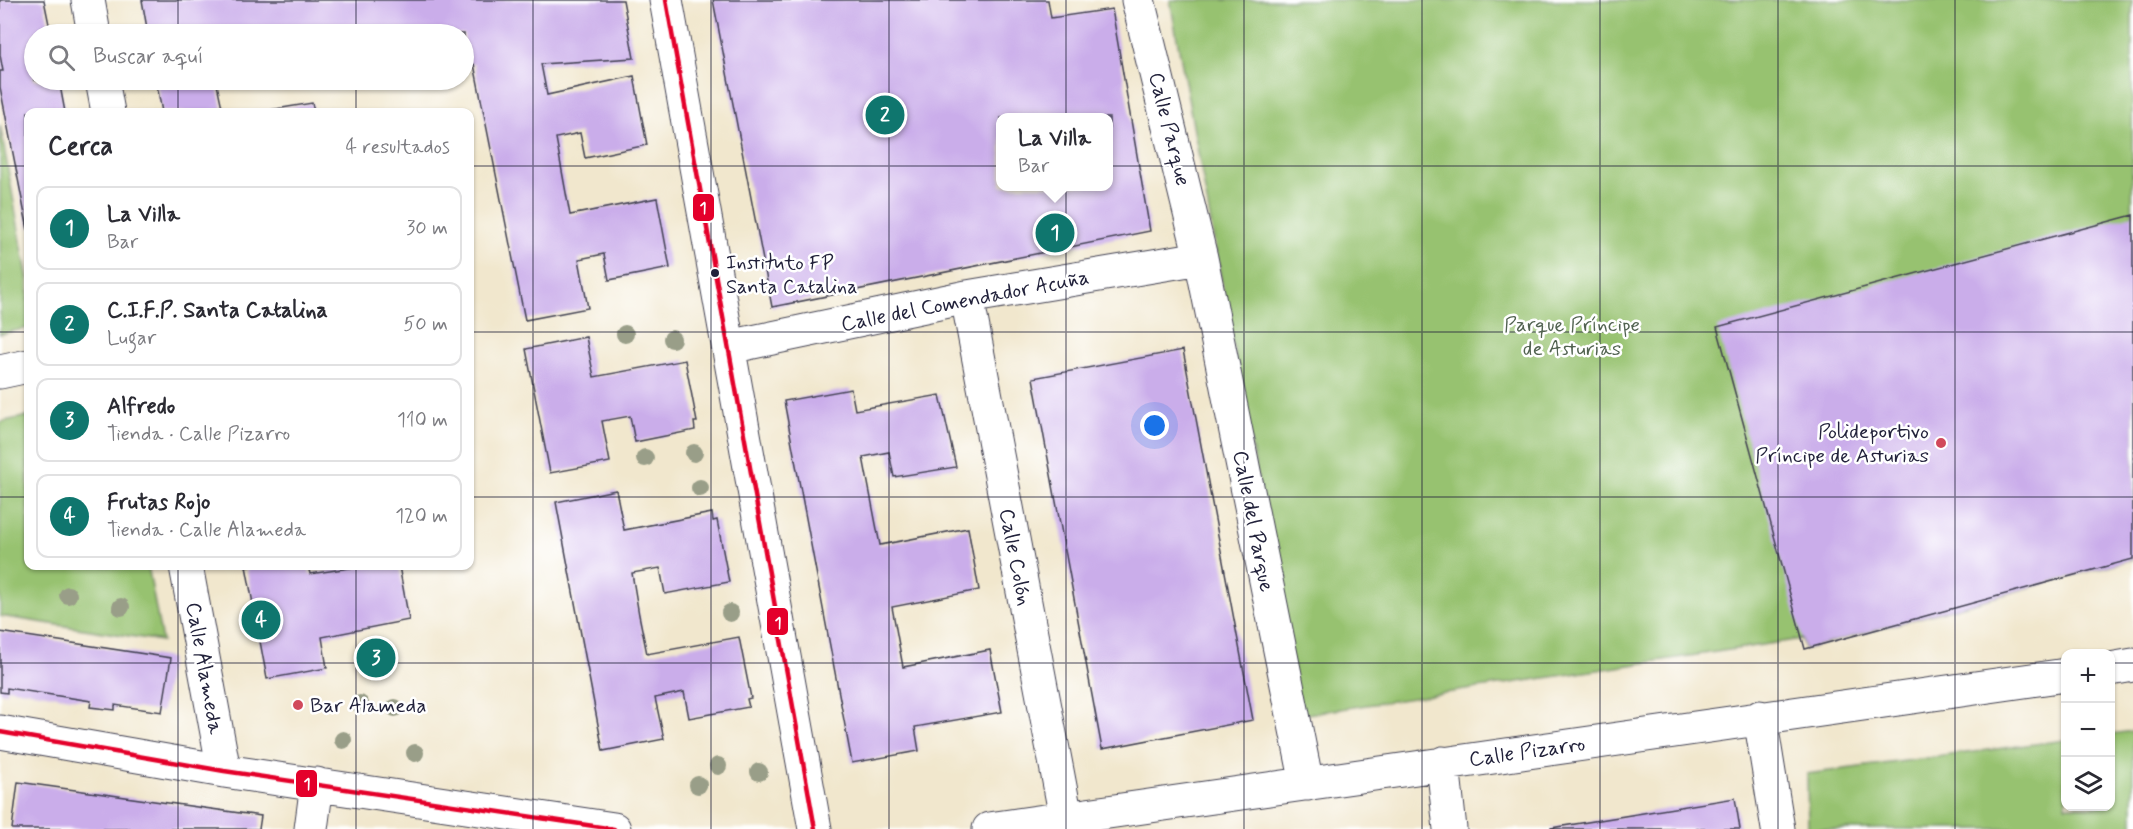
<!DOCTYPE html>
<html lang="es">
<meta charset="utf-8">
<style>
:root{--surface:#fff;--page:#f7f7f7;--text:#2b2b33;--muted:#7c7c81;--line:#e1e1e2;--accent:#0f766e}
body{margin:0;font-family:Mynerve,sans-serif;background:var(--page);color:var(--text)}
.controls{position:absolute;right:18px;bottom:18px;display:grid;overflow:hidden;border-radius:12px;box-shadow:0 2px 4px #0004}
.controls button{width:54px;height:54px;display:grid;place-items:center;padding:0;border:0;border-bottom:2px solid var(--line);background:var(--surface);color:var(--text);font:30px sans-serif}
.you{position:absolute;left:1155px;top:426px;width:21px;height:21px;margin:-15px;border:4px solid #fff;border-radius:50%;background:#1a73e8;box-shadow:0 0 0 9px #1a73e833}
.badge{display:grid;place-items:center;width:39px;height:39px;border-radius:50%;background:var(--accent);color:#fff;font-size:20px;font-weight:700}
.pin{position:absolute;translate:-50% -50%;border:3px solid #fff;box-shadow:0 2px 6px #0006}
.popup{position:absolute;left:996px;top:113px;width:117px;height:78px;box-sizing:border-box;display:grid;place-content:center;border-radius:12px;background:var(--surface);filter:drop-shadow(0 2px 4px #0005);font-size:20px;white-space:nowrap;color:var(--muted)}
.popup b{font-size:22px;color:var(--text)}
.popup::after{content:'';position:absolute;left:50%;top:100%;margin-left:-12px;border:12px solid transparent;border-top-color:var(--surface)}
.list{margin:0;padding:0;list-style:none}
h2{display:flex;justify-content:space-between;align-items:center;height:78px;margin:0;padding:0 24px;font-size:26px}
h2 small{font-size:20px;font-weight:400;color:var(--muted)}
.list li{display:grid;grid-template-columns:39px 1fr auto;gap:18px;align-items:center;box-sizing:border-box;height:84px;margin:0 12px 12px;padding:0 12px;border:2px solid var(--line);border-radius:12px}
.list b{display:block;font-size:22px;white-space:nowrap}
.list p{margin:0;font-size:20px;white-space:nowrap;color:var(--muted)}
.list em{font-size:20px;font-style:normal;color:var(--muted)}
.icon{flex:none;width:33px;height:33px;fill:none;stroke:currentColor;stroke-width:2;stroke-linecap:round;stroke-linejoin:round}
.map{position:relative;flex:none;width:2133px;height:829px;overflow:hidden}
.search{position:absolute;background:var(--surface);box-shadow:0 2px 4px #0004;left:24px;top:24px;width:450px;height:66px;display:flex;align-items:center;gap:15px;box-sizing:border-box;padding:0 21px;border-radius:33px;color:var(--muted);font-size:22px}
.panel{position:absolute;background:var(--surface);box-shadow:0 2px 4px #0004;left:24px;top:108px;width:450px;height:462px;border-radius:12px}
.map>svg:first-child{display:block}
.green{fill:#97c26f;stroke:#5c7255;stroke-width:1.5}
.building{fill:#caadea;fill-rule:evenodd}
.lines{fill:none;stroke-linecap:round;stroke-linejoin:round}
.street-casing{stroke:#414051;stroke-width:35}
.street{stroke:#fff;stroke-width:33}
.bus-1-casing{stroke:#fff;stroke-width:9}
.bus-1{stroke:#e4002b;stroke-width:4.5}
.tree{fill:#999e88}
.grid{fill:none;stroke:#22223b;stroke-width:1.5;stroke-opacity:0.55}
.bus-dot{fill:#22223b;stroke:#fff;stroke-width:2}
.poi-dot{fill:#d1495b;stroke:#fff;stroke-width:2}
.labels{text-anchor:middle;stroke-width:5;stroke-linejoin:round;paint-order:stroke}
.bus-label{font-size:20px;fill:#22223b;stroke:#fff;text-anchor:start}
.street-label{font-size:21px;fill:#22223b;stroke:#fff}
.park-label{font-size:21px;fill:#516250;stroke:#fff}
.poi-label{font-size:21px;fill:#22223b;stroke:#fff;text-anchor:end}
.line-badge{stroke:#fff;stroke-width:2}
.badge-label{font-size:16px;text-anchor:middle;font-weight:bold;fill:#fff}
</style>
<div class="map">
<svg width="2133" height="829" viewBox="0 0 2133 829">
<rect width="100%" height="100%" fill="#fff"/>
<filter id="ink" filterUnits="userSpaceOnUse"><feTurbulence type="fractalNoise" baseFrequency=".0167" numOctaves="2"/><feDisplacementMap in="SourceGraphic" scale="12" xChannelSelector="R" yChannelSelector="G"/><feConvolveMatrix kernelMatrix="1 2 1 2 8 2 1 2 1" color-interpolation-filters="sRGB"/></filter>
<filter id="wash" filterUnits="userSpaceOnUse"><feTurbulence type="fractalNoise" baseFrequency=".008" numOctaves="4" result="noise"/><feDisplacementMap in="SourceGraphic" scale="24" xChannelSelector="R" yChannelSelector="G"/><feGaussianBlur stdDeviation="1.35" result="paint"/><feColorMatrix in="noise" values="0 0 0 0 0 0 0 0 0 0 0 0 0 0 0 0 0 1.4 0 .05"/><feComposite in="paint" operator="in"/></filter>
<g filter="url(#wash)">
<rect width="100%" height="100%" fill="#f1e7cd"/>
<path class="green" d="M1170 0H2132L2133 559 1805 649 1802 639 1301 715Z
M0 125 28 280V328L0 334Z
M28 416V566H148L162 641 0 616V422Z
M2133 731V829H1808L1807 774 2065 740 2066 806H2110L2111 734Z"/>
<g id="blocks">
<path class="building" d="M0 0H44L51 34H34V80H59L65 112H28V230L0 87V71H3L0 55Z
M142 0H623L634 58 541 64 547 95 634 76 647 145 585 158 580 133 556 138 570 215 657 198 670 268 609 280 604 254 579 259 588 308 525 320 474 64 464 65V34H148Z
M713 0H1048L1051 18 1112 9 1150 231 772 307ZM1001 118H1109V186H1001Z
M156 80H216L223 112H162Z
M312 103 314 112H264V111Z
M2133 215V559L1805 649 1717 327Z
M586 337 594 377 685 360 697 422H694L695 430 635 442 630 416 602 421 610 462 550 473 526 349Z
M1183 350 1253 720 1102 749 1033 378Z
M851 389 855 410 940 395 956 467 894 477 889 452 863 457 880 545 968 528 979 590 892 607 903 667 990 650 1002 712 915 727 919 751 852 763 784 401Z
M616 490 624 530 712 513 713 521 717 520 729 582 665 594 660 568 632 573 639 615 647 654 739 637 751 698 747 699 749 707 689 718 684 692 655 698 664 739 603 751 556 502Z
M246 566H308L310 574 363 566H399L409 620 322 637 327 668 267 679Z
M0 632 171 658 162 712 115 705V710L90 707 91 701 7 688V693L0 692Z
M18 782 261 816 259 829H12Z
M1735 798 1740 829H1551V828Z"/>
</g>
</g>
<g filter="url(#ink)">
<use href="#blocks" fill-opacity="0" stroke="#414051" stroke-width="1.5"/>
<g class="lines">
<defs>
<path id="street" d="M88 0 94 34
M666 0 815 829
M1138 0 1201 258 1307 784
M102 80 108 112
M967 297 1066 818
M729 347 967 297 1201 258
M0 372 28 366
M186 566 224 771
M2110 669 2133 665
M1760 717 1778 829
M0 732 224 771 614 829
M1443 763 1450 829
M311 829 317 784
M989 829 2066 675"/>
</defs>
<use href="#street" class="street-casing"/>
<use href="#street" class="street"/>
<defs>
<path id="bus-1" d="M666 0 815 829
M0 732 224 771 614 829"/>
</defs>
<use href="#bus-1" class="bus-1-casing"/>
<use href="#bus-1" class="bus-1"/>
</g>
<g class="tree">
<circle cx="625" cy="334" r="9"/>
<circle cx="672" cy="339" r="9"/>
<circle cx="694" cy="453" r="9"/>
<circle cx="645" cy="458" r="9"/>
<circle cx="700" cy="488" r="9"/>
<circle cx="68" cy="595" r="9"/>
<circle cx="121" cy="607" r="9"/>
<circle cx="730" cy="613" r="9"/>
<circle cx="360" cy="704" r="9"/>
<circle cx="395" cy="708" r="9"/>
<circle cx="343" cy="740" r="9"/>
<circle cx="415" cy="753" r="9"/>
<circle cx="718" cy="766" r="9"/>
<circle cx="759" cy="772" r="9"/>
<circle cx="698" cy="785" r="9"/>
</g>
</g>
<path class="grid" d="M178 0V34M356 0V34M533 0V829M711 0V829M889 0V829M1066 0V829M1244 0V829M1422 0V829M1600 0V829M1778 0V829M1955 0V829M178 80V112M356 80V112M0 166H28M470 166H2133M0 332H28M470 332H2133M0 497H28M470 497H2133M178 566V829M356 566V829M0 663H2066M2110 663H2133"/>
<circle class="bus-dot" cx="715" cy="273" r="5"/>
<g class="poi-dot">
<circle cx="1941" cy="443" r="6"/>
<circle cx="298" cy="705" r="6"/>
</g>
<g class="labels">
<g class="bus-label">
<text x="726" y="269">Instituto FP<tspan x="726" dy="24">Santa Catalina</tspan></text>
</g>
<g class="street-label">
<text transform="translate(1170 129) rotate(76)" y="7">Calle Parque</text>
<text transform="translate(965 300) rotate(-11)" y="7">Calle del Comendador Acuña</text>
<text transform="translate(1254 521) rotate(79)" y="7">Calle del Parque</text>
<text transform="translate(1016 557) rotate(79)" y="7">Calle Colón</text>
<text transform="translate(205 668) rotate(80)" y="7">Calle Alameda</text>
<text transform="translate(1527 751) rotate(-8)" y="7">Calle Pizarro</text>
</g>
<g class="park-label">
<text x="1572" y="331">Parque Príncipe<tspan x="1572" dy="24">de Asturias</tspan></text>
</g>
<g class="poi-label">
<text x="1929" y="438">Polideportivo<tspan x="1929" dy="24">Príncipe de Asturias</tspan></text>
<text x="310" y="712" text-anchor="start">Bar Alameda</text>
</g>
</g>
<g class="line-badge">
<rect x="692" y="193" width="23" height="29" rx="6" fill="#e4002b"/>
<rect x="766" y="607" width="23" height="29" rx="6" fill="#e4002b"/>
<rect x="295" y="769" width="23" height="29" rx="6" fill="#e4002b"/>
</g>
<g class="badge-label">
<text x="703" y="213">1</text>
<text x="778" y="628">1</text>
<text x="307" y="789">1</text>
</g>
</svg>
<div class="controls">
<button>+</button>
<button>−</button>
<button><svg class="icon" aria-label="layers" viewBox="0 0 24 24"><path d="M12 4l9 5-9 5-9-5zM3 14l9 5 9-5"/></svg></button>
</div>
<div class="you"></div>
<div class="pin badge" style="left:1055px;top:233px">1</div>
<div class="popup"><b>La Villa</b>Bar</div>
<div class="pin badge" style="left:885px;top:115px">2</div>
<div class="pin badge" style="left:376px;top:658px">3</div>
<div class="pin badge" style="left:261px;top:620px">4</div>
<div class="search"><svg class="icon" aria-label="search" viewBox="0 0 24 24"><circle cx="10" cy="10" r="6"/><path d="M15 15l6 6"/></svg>Buscar aquí</div>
<section class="panel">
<h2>Cerca<small>4 resultados</small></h2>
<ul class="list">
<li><span class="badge">1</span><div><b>La Villa</b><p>Bar</p></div><em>30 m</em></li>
<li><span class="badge">2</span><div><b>C.I.F.P. Santa Catalina</b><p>Lugar</p></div><em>50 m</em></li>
<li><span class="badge">3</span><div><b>Alfredo</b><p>Tienda · Calle Pizarro</p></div><em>110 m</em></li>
<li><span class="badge">4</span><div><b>Frutas Rojo</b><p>Tienda · Calle Alameda</p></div><em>120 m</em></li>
</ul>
</section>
</div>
